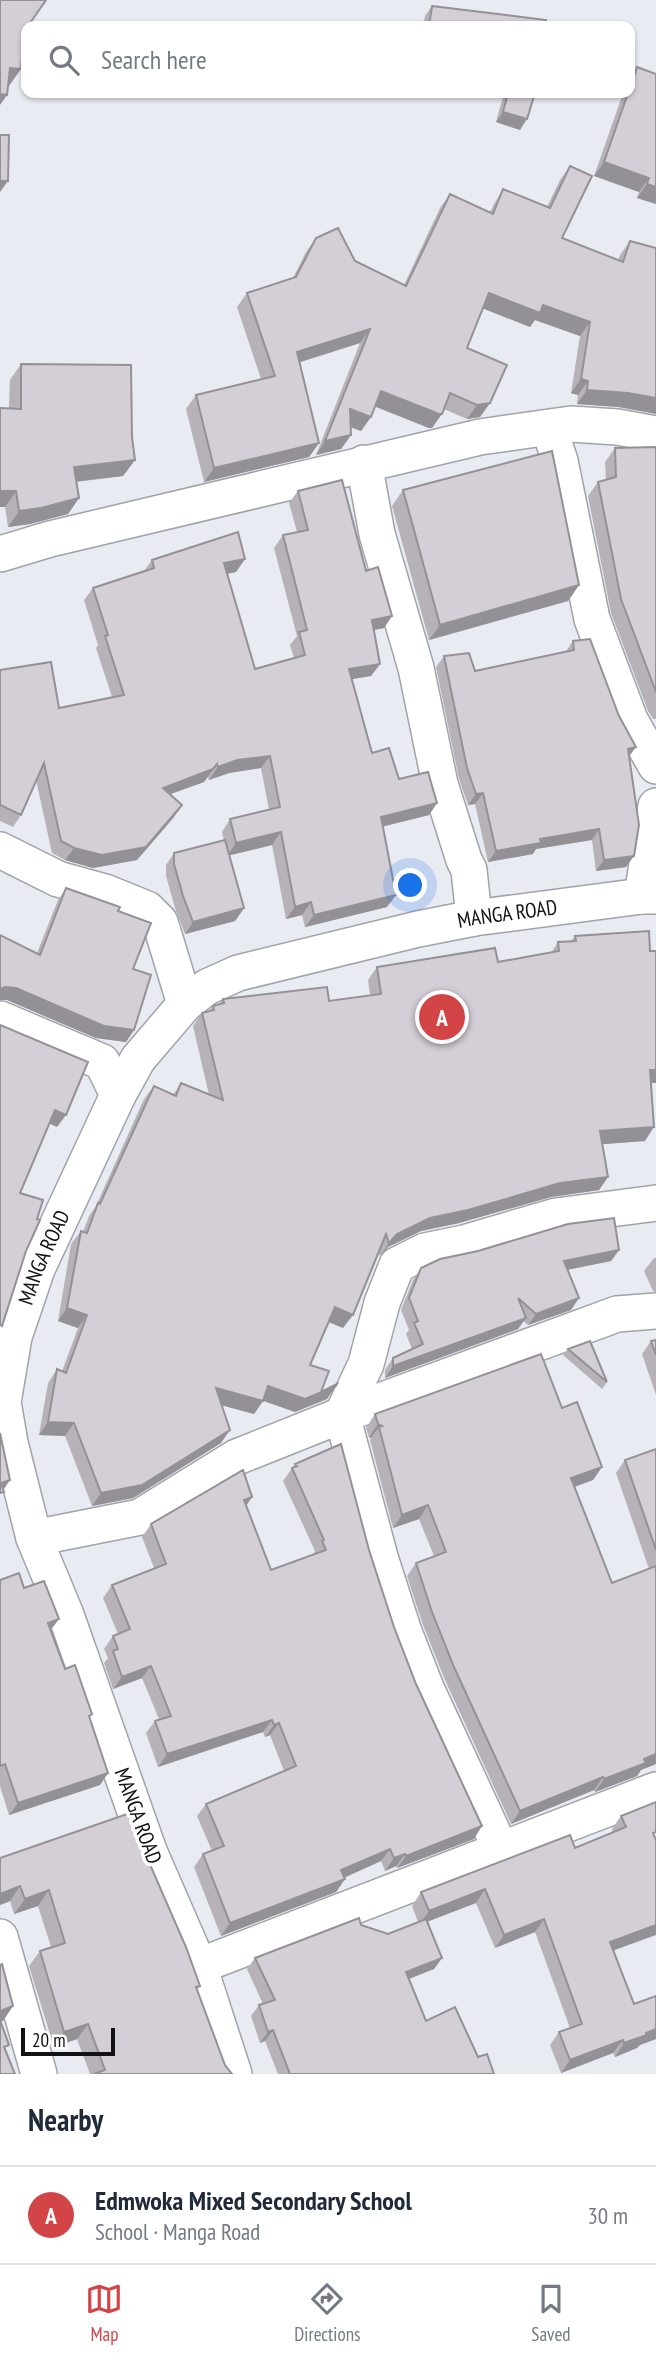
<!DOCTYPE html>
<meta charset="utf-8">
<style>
:root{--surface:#fff;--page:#f2f2f3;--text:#1f2937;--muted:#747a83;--line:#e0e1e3;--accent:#d34447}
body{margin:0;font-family:"PT Sans Narrow",sans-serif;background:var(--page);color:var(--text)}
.scale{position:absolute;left:21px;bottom:18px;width:94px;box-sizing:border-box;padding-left:7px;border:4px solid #121215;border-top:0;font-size:19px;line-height:24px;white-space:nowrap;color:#121215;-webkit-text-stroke:5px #fff;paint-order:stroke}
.you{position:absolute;left:411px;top:886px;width:24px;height:24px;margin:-18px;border:5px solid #fff;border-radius:50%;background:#1a73e8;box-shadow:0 0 0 10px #1a73e833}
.badge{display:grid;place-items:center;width:46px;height:46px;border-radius:50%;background:var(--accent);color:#fff;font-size:23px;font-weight:700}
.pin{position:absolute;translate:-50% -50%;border:4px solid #fff;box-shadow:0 2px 7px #0006}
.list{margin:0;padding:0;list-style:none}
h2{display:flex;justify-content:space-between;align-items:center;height:91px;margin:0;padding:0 28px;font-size:30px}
h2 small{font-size:23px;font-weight:400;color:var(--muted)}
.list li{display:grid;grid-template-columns:46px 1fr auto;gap:21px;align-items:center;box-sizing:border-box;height:98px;padding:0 28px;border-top:2px solid var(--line)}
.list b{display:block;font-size:26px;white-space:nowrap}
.list p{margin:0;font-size:23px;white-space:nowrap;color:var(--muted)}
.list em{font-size:23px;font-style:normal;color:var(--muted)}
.icon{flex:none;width:38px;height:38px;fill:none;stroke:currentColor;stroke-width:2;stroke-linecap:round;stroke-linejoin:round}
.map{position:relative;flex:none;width:656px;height:2074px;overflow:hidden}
.search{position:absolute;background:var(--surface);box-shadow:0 2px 5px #0004;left:21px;right:21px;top:21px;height:77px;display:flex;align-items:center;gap:18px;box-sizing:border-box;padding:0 24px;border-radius:14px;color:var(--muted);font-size:26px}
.sheet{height:189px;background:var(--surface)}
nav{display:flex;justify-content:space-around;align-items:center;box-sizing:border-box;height:98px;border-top:2px solid var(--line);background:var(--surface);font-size:19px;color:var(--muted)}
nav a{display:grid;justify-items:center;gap:4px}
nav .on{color:var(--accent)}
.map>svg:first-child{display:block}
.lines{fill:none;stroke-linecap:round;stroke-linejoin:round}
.street-casing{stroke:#a1a3ab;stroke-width:38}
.street{stroke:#fff;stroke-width:35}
.wall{fill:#b6b2b8}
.shaded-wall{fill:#949196}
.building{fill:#d4cfd6;stroke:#949196;stroke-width:2}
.labels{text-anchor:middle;stroke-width:7;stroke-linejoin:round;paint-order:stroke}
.street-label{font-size:21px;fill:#121215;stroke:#fff}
</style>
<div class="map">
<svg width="656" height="2074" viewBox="0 0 656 2074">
<rect width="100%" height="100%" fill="#e9ebf3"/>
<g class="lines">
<defs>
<g id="street">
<path d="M549 428 560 461 592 619 630 720 656 766"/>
<path d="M364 463 377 534 416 668 440 784 464 860 469 870 474 918"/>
<path d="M0 554 50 539 480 437 571 424 617 427 656 434"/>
<path d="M0 850 58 879 105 892 147 909 160 922 185 1004"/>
<path d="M642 896 656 806"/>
<path d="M0 1019 102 1062 118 1095"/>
<path d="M34 1538 140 1517 237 1457 342 1415 617 1314 656 1311"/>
<path d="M501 1850 426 1688 404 1632 380 1557 342 1415 366 1364 382 1303 397 1265 425 1251 464 1243 556 1216 656 1203"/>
<path d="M0 1937 39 2074"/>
<path d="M199 1966 656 1790"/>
<path id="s1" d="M234 2074 199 1966 149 1851 66 1615 34 1538 10 1443 3 1402 14 1337 37 1269 118 1095 138 1059 185 1004 207 987 238 973 418 929 474 918 642 896H656"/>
</g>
</defs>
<use href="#street" class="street-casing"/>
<use href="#street" class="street"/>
</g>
<path class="wall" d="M432 6 545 26H423L425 16Z
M637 67 656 204 637 198 639 192 594 176 623 93H630V78Z
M504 93H537L533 98 520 130 496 122Z
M570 166 562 238 618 260 620 255 630 241 618 407 577 404 578 395 571 393 580 336 535 320 530 327 483 308 467 348 490 403 480 417 467 419 444 409 432 428H429L375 406 371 417 361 431 350 427 351 435 341 449 316 455 360 343 300 362 319 443 309 457 204 482 186 409 196 395 261 379 237 307 247 293 293 278 306 252 316 238 355 261 404 285 440 208 450 194 490 212 494 204 503 189 547 207 560 180Z
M21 364 132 437 135 460 123 476 76 482 79 498 68 514 30 524 8 527 5 507 10 380Z
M656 447V719H653L648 711 611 613 588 496 598 482 606 480 605 462 615 448Z
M403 490 579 585 568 601 429 640 392 506Z
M298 491 366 571 392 616 384 628 374 630 380 664 371 676 352 679 372 753 399 779 437 803 429 815 382 827 387 907 305 927 302 915 286 919 272 845 229 855 244 908 235 921 185 934 175 908 166 876V865L174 853 224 840 222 832 230 819 269 810 261 768 229 773 209 780 208 777 204 782 170 794 174 817 137 860 93 868 65 860 52 853 36 780 21 815 13 827 0 821V670L59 708 112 697 96 648 98 645 84 600 93 588 144 571 152 560 245 559 236 572 227 574 255 669 294 658 290 645 297 636 274 548 283 535 297 532 289 503Z
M573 641 629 757 626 867 596 871 592 840 536 849 533 854 488 862 475 804 468 805 459 779 436 667 444 656 475 671 566 651Z
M66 888 118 911 133 969 134 1030 126 1042 96 1038 7 1000 37 953 58 900Z
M575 936 656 1083H651L645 1141 602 1144 608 1177 599 1190 551 1197 459 1223 421 1231 388 1247 380 1256 378 1252 343 1328 329 1322 310 1365 321 1392 327 1399 295 1412 263 1401 254 1414 221 1405V1443L133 1498 92 1506 65 1436 39 1435 48 1383 57 1369 62 1371 78 1328 58 1321 71 1244 81 1231 83 1232 89 1216 96 1206 144 1099 154 1086 173 1095 181 1083 209 1095 193 1026 202 1013 209 1011 213 1006 219 1004 223 999 329 1001 370 995 368 980 377 967 498 962 551 953 558 942 571 941Z
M619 1250 611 1261 567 1270 571 1310 528 1325 523 1321 518 1329 385 1378V1370L393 1358 412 1349 406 1334 409 1330 401 1310 413 1280 421 1268Z
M654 1258H656V1292L653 1291 644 1271Z
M656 1340V1395L642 1354 651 1341Z
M568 1349 607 1382 602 1389 563 1355Z
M562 1408 602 1467 593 1480 575 1487 612 1583 649 1569 616 1473 625 1460 656 1449V1764L641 1770 637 1776 595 1792 594 1790 511 1824 445 1680 423 1625 407 1576 416 1563 434 1556 419 1519 393 1528 370 1440 371 1438 369 1437 366 1428 375 1414Z
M295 1464 369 1550 394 1627 474 1839 397 1868 396 1866 385 1871 381 1861 344 1878 345 1879 336 1892 221 1936 194 1867 203 1854 212 1851 197 1816 206 1804 284 1771 270 1735 265 1737 263 1732 158 1767 146 1733 155 1721 159 1719 142 1678 113 1689 104 1663 108 1658 104 1649 113 1636 118 1634 103 1598 112 1585 154 1568 142 1537 151 1524 252 1497 246 1506 271 1570 314 1554 315 1551 283 1481Z
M0 1580 24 1588 51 1631 65 1669 92 1714 90 1718 108 1773 100 1785 9 1815 0 1786Z
M656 1802 614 1950 634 2004 656 1996V2039L640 2045 637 2048 615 2057 613 2053 561 2073 550 2045 559 2032 570 2028 535 1932 495 1948 476 1903 428 1921 442 1958 434 1969 409 1979 426 2021 478 2057 494 2074H278L265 2041 260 2043 251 2016 259 2005 263 2004 247 1969 255 1958 361 1925 388 1934 418 1922 412 1906 421 1892 575 1848 613 1833 612 1829 621 1816Z
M141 1844 200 1986 197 1990 225 2065 232 2074H90L77 2039 54 2047 29 1966 40 1951 51 1947 38 1906 14 1914 10 1901 0 1905V1858Z"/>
<path class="shaded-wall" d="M10 68 21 69 9 86 0 85Z
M0 94 7 95 0 105Z
M503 112 527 119 520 130 496 122Z
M604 162 649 178 639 192 594 176Z
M0 181H8L0 192Z
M647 184 656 187V204L637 198Z
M489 293 543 305 590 322 580 336 535 320 530 327 479 307Z
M370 329 360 343 288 366 297 352Z
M581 379 588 381 578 395 571 393Z
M587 390 628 393 656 398V414L618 407 577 404Z
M381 391 442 414 432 428H429L371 405Z
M490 403 480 417 467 419 477 405Z
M350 409 371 417 361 431 340 423Z
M351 435 341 449 316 455 325 441Z
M319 443 309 457 204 482 214 468Z
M135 460 123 476 63 483 74 467Z
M0 491H16L5 507H0Z
M79 498 68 514 30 524 8 527 19 511Z
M245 559 236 572 215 576 224 563Z
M579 585 568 601 429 640 440 625Z
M392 616 384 628 363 632 372 620Z
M380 664 371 676 341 681 349 669Z
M636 747 628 758V749Z
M270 756 261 768 229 773 209 780 218 767 237 760Z
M217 764 204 782 154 800 163 788Z
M483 793 475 804 468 805 476 794Z
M437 803 429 815 372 829 381 817Z
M182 805 174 817 137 860 93 868 65 860 74 848Z
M599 829 592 840 536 849 533 854 488 862 496 851 540 839Z
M281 832 272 845 227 856 236 843Z
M634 856 626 867 596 871 604 860Z
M396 895 387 907 305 927 314 915Z
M311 902 302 915 286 919 295 907Z
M244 908 235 921 185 934 193 922Z
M5 987 16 988 134 1030 126 1042 96 1038 7 1000H0V989Z
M650 1070H656V1083H641Z
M55 1110 66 1115 57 1127 46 1122Z
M654 1127 645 1141 591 1145 600 1131Z
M608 1177 599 1190 551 1197 459 1223 421 1231 388 1247 380 1256 389 1243 397 1234 430 1218 560 1183Z
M619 1250 611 1261 556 1272 564 1261Z
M579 1298 571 1310 528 1325 536 1314Z
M335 1307 353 1315 343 1328 326 1321Z
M67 1308 87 1315 78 1328 58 1321Z
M526 1318 518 1329 385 1378 393 1366Z
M268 1386 305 1399 336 1386 327 1399 295 1412 259 1399Z
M216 1388 263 1401 254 1414 206 1401Z
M48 1422 74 1423 65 1436 39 1435Z
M378 1424 382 1426 379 1427 371 1438 369 1437Z
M230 1430 221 1443 133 1498 92 1506 101 1493Z
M602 1467 593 1480 562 1491 571 1478Z
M10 1480 2 1492 1 1483Z
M252 1497 243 1510 244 1500Z
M428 1505 419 1519 393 1528 402 1515Z
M59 1619 50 1631 48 1623Z
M151 1666 142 1678 113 1689 122 1677Z
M272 1720 263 1732 158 1767 167 1754Z
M279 1723 270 1735 265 1737 274 1725Z
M656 1754V1764L641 1770 637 1776 595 1792 604 1779Z
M108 1773 100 1785 9 1815 18 1803Z
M603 1777 594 1790 511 1824 520 1811Z
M482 1826 474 1839 397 1868 406 1856Z
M390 1849 381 1861 332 1883 341 1870Z
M405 1854 396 1866 385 1871 394 1858Z
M345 1879 336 1892 221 1936 230 1923Z
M20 1886 10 1901 0 1905V1894Z
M485 1889 476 1903 419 1925 429 1911Z
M49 1890 38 1906 14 1914 25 1899Z
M544 1919 535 1932 495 1948 504 1935Z
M656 1925V1935L601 1955 610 1942Z
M442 1958 434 1969 398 1983 406 1972Z
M13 2006 3 2021 0 2022V2011Z
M88 2024 77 2039 54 2047 64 2032Z
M656 2029V2039L640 2045 637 2048 615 2057 624 2043Z
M273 2030 265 2041 260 2043 268 2032Z
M623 2040 613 2053 561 2073 570 2060Z"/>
<path class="building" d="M0 0H46L28 26H26L24 31 21 69 10 68 7 95 0 94Z
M432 6 546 20 545 26H429Z
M637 67 656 74V187L647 184 649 178 604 162 628 93H630V89Z
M508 93H535L527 119 503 112Z
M0 135H9L8 181H0Z
M570 166 592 176 562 238 623 262 630 241 656 248V398L628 393 587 390 588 381 581 379 590 322 543 305 540 313 489 293 467 348 507 365 490 403 477 405 450 393 442 414H439L381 391 371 417 350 409 351 435 325 441 370 329 297 352 319 443 214 468 196 395 275 376 247 293 296 277 316 238 338 228 355 261 406 286 450 194 493 214 503 189 550 208Z
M21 364 131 365 132 437 135 460 74 467 79 498 41 508 19 511 16 491H0V408L21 409Z
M656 447V692L621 599 598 482 616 477 615 448Z
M552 451 579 585 440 625 403 490Z
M342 480 366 571 378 567 392 616 372 620 380 664 349 669 372 753 389 748 399 779 428 772 437 803 381 817 396 895 314 915 311 902 295 907 281 832 236 843 230 819 280 807 270 756 237 760 218 767 217 764 213 769 163 788 182 805 146 847 102 855 74 848 61 841 44 763 21 815 0 805V670L51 662 59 708 124 695 105 636 108 635 93 588 154 568 152 560 238 532 245 559 224 563 255 669 305 655 299 632 307 630 283 535 308 530 298 491Z
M590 639 619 716 636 747 628 749 639 825 634 856 604 860 599 829 540 839 541 843 496 851 483 793 476 794 467 768 444 656 469 653 475 671 574 650 573 641Z
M225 840 244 908 193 922 183 896 174 864V853Z
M66 888 120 907 118 911 151 923 133 969 151 975 134 1030 104 1026 16 988 5 987 0 989V935L40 955Z
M649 931 650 951H656V1070H650L654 1127 600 1131 608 1177 560 1183 468 1210 430 1218 397 1234 389 1243 386 1234 353 1315 335 1307 310 1365 329 1371 321 1392 337 1384 336 1386 305 1399 268 1386 263 1401 216 1388 230 1430 142 1485 101 1493 74 1423 48 1422 57 1369 66 1373 87 1315 67 1308 81 1231 87 1233 98 1203 100 1204 154 1086 176 1096 181 1083 223 1100 202 1013 214 1010 213 1006 224 1003 223 999 327 987 329 1001 381 994 377 967 495 948 498 962 559 951 558 942 576 941 575 936Z
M0 1025 88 1062 66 1115 55 1110 20 1193 43 1200 37 1219 40 1220 26 1251 2 1326 0 1325Z
M614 1218 619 1250 564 1261 579 1298 536 1314 518 1298 526 1318 393 1366V1358L423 1344 414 1323 418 1321 409 1298 421 1268 440 1259 478 1251 568 1224Z
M656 1340V1355L651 1341Z
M590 1341 607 1382 568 1349Z
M541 1354 562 1408 577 1402 602 1467 571 1478 612 1583 656 1566V1754L644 1759 646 1763 604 1779 603 1777 520 1811 454 1667 432 1612 416 1563 446 1552 428 1505 402 1515 379 1427 382 1426 378 1424 375 1414Z
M0 1433 10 1480 1 1483 4 1492 0 1493Z
M341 1444 369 1550 394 1627 416 1684 482 1826 406 1856 405 1854 394 1858 390 1849 341 1870 345 1879 230 1923 203 1854 224 1846 206 1804 296 1766 279 1723 274 1725 272 1720 167 1754 155 1721 171 1716 151 1666 122 1677 113 1651 118 1649 113 1636 130 1629 112 1585 166 1564 151 1524 243 1470 252 1497 244 1500 271 1570 326 1550 322 1541 324 1540 292 1468 297 1466 295 1464Z
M656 1449V1550L625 1460Z
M19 1573 24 1588 44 1581 59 1619 48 1623 65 1669 75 1665 92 1714 89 1716 108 1773 18 1803 5 1764 0 1766V1580Z
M656 1802V1832L653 1833 656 1840V1925L610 1942 634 2004 656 1996V2029L646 2033 647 2035 624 2043 623 2040 570 2060 559 2032 582 2024 544 1919 504 1935 485 1889 429 1911 421 1892 570 1835 575 1848 626 1827 621 1816Z
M130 1813 141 1844 186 1947 200 1986 196 1987 225 2065 232 2074H94L105 2070 88 2024 64 2032 40 1951 65 1943 49 1890 25 1899 20 1886 0 1894V1858Z
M359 1918 361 1925 388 1934 426 1919 442 1958 406 1972 426 2021 455 2007 478 2057 487 2054 494 2074H290L273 2030 268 2032 259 2005 275 2000 255 1958Z
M2 1964 13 2006 0 2011V1965Z
M0 2020 9 2045 4 2047 15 2074H0Z"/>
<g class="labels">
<g class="street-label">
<text dy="7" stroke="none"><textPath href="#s1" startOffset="1493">MANGA ROAD</textPath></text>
<text dy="7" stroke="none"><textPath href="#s1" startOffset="863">MANGA ROAD</textPath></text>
<text transform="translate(138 1816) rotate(70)" y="7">MANGA ROAD</text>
</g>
</g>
</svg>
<div class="scale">20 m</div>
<div class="you"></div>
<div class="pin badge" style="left:442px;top:1017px">A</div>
<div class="search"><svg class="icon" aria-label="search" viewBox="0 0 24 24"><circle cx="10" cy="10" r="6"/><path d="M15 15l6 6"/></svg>Search here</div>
</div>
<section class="sheet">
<h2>Nearby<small></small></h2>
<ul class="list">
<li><span class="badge">A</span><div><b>Edmwoka Mixed Secondary School</b><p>School · Manga Road</p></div><em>30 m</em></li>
</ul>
</section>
<nav>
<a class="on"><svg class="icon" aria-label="map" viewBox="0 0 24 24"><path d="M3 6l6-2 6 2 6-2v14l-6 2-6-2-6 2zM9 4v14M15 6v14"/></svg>Map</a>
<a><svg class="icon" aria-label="directions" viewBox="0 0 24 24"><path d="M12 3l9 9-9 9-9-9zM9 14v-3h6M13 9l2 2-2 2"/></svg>Directions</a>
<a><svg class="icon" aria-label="saved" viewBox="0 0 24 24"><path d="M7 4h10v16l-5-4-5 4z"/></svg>Saved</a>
</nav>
